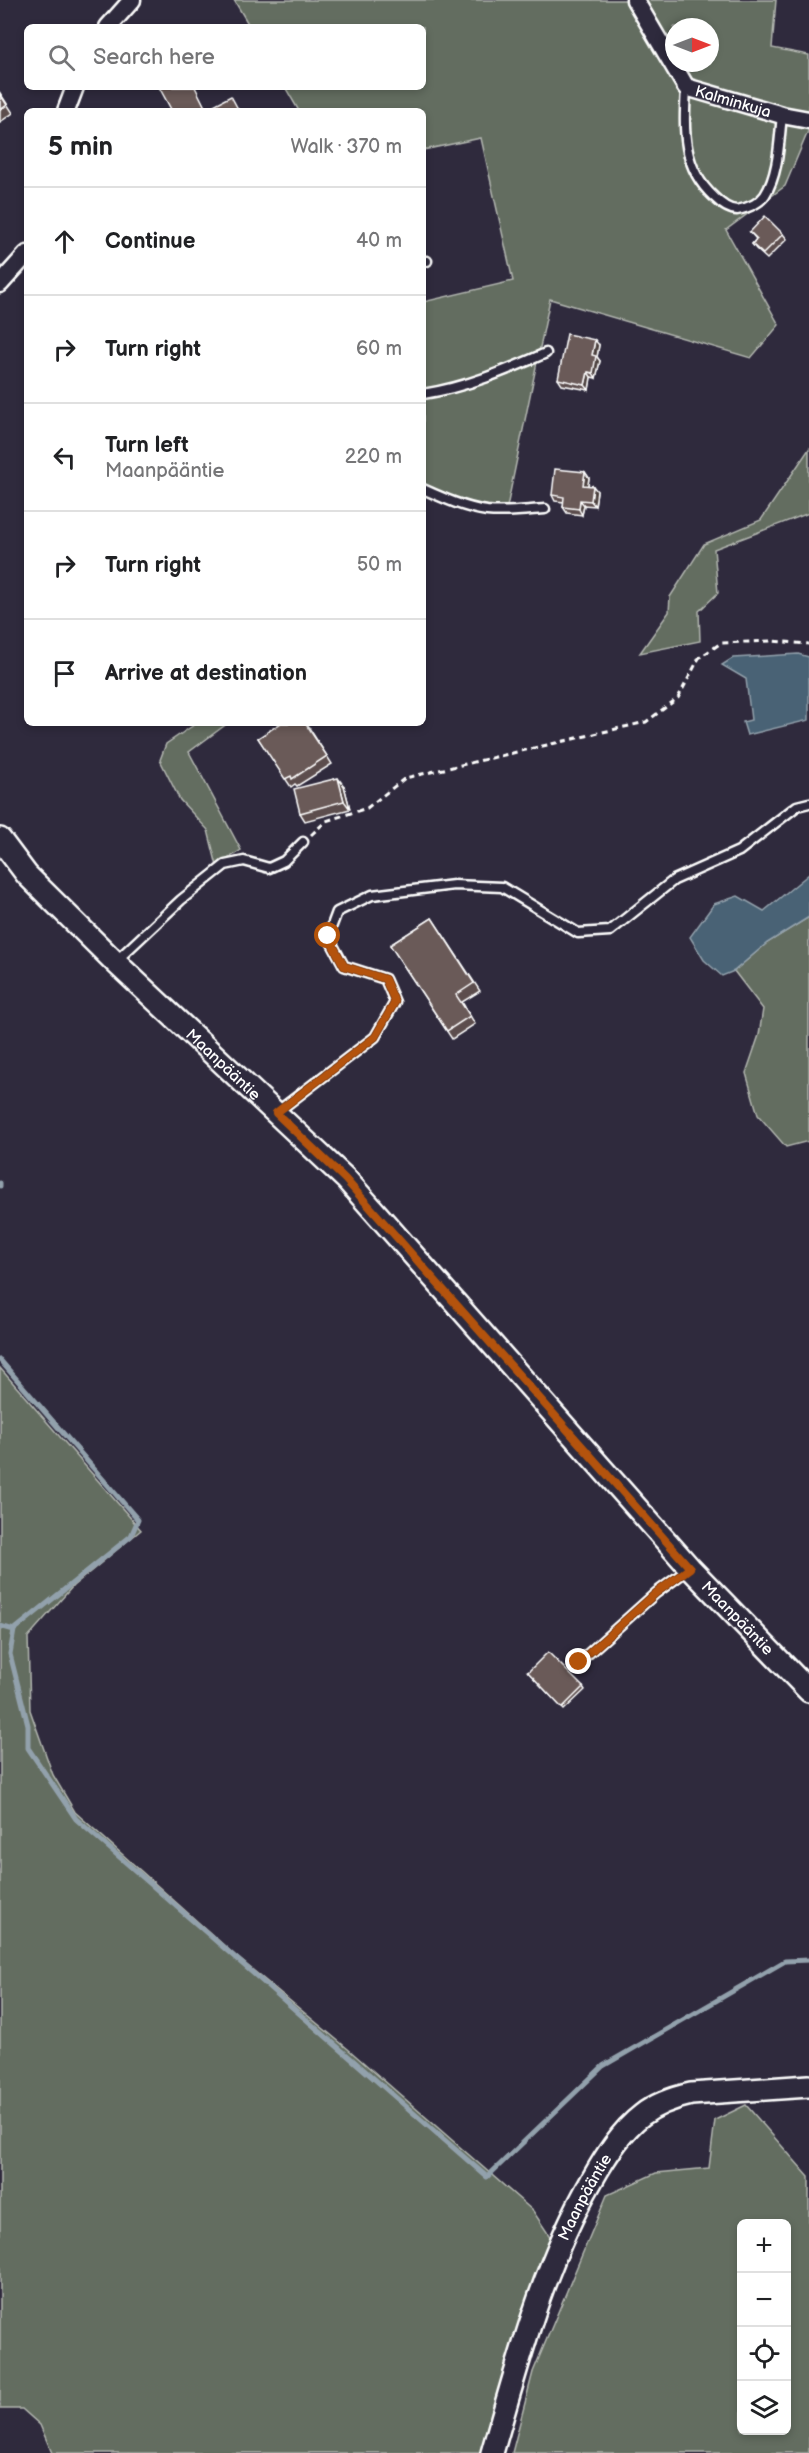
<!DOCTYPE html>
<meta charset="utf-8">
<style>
:root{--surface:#fff;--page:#f6f6f6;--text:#202124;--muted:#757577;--line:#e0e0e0}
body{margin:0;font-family:"Balsamiq Sans",sans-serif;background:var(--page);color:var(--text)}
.controls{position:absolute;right:18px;bottom:18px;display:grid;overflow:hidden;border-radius:9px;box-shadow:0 3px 9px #0003}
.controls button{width:54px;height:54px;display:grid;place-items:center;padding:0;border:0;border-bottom:2px solid var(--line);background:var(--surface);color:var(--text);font:30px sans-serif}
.compass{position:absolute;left:665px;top:18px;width:54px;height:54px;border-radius:50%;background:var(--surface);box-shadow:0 3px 9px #0003;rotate:90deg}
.stop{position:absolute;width:18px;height:18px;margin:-14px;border:4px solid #b45309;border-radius:50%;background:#fff}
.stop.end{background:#b45309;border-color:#fff;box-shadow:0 2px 6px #0008}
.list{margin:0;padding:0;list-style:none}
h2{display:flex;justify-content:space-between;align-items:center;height:78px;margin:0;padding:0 24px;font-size:26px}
h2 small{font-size:20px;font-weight:400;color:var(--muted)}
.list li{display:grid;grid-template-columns:39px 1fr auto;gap:18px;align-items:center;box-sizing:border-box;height:108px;padding:0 24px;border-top:2px solid var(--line)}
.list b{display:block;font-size:22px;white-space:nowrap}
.list p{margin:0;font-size:20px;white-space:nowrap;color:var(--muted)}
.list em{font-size:20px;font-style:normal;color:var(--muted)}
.icon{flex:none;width:33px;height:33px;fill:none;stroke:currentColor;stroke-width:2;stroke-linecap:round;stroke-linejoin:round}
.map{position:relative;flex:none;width:809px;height:2453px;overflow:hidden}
.search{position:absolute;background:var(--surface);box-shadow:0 3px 9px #0003;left:24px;top:24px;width:402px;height:66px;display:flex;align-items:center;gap:15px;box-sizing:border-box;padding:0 21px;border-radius:9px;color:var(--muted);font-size:22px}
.panel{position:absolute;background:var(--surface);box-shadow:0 3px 9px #0003;left:24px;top:108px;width:402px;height:618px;border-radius:9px}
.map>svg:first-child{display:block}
.green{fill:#646d61;stroke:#b2b6b0;stroke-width:1.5;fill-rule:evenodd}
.water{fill:#4a6274;stroke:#92a1ac;stroke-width:1.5}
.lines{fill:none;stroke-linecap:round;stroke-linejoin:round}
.stream{stroke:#92a1ac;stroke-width:5}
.service-casing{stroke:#fff;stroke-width:13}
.minor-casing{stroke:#fff;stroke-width:21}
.tertiary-casing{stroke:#fff;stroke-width:26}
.path{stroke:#fff;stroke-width:3;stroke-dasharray:6 4.5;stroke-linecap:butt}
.service{stroke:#2f2a3d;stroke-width:8}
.minor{stroke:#2f2a3d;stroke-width:16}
.tertiary{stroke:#2f2a3d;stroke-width:21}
.wall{fill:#5c4d4d;stroke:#fff;stroke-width:1.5}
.shaded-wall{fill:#4b3f3e;stroke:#fff;stroke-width:1.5}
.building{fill:#6b5a59;stroke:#fff;stroke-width:1.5}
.route{stroke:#b45309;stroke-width:8}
.labels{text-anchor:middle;stroke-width:6;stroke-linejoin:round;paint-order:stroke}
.street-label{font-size:16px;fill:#fff;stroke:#2f2a3d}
</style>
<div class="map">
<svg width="809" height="2453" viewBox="0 0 809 2453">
<rect width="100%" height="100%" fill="#2f2a3d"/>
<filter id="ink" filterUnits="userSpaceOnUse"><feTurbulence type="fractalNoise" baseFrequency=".0167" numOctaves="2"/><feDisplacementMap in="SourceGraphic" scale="12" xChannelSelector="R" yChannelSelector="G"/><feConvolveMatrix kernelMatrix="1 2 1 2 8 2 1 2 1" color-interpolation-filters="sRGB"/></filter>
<g filter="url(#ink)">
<path class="green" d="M234 0H776L772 48 809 55V129L785 186 726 230 779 325 751 358 550 299 506 512 486 511 423 489V302L513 281 481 138 423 150V111H299L285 87H423V27H250ZM674 27H710V63H674Z
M809 449V513L714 549 718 593 699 611 700 641 640 653 669 612 670 597 704 544 761 520Z
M197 723H228L189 752 241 850 217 866 208 830 180 800 160 760 166 744Z
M809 917V1141L786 1147 758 1115 746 1073 759 1035 763 1009 734 971 767 943Z
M0 1368 141 1530 73 1586 28 1637 30 1710 53 1775 75 1812 236 1956 348 2049 533 2211 557 2247 485 2453H52L40 2425 22 2409H0Z
M746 2105 809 2177V2453H512L533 2372 607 2195 656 2173 709 2168 715 2120ZM742 2224H786V2430H742Z"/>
<path class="water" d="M798 654 809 657V720L747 735 743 722 751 720 746 679 722 665 733 658Z
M809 874V917L767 943 734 971 722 976 704 960 690 937 714 904 738 896 764 911Z"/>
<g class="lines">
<path class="stream" d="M0 1183V1186
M0 1360 138 1520 131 1536 14 1630 10 1654 28 1725V1748L76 1819 487 2177 603 2066 785 1961 809 1960
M0 1626 14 1630"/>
<defs>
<path id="service" d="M686 87C684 128 681 167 714 197 720 203 729 210 737 210 747 208 759 204 765 195 779 173 779 141 782 115
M423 261H427
M423 394C467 387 505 371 546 353
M423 489C443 498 465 508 487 511 506 513 526 510 545 509
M115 962 181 900 225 865 244 861 269 868 284 861 303 842
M277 1112 375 1037 395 1002 385 979 344 966 328 936 337 912 372 895 454 885 502 887 578 933 610 931 674 880 739 851 797 806 809 803
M579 1662 656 1593 690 1568"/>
<g id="minor">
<path id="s1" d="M635 0 686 87 782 115 809 120"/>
<path d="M108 27 132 0"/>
<path d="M66 111 75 87"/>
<path d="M0 284 27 254"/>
</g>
<g id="tertiary">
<path id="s2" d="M0 839 27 875 115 962 346 1179 690 1568 809 1691"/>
<path id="s3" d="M492 2453C519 2360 543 2265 592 2180 605 2157 621 2131 642 2115 656 2104 673 2098 691 2094L809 2086"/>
</g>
</defs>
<use href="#service" class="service-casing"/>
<use href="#minor" class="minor-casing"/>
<use href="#tertiary" class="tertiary-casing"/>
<path class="path" d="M311 835 326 821 367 808 405 778 646 722 678 698 699 658 721 643 772 641 809 644"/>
<use href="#service" class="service"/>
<use href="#minor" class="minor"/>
<use href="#tertiary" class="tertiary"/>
</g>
<path class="wall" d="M0 93 13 113 0 122Z
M750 232 783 234 787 239 767 259 756 249 752 244 756 239Z
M599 345 597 357 600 361 596 378 591 377 589 390 562 385 558 379Z
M585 472 589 478 588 485 597 491 595 506 584 505 582 515 567 513 563 507 564 502 555 501 552 495Z
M306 723 332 764 297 786 295 784 291 787 258 738Z
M344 786 350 809 305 821 300 813Z
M432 918 480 991 462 1002 475 1024 452 1039 390 945Z
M528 1672 583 1687 585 1690 564 1710Z"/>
<path class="shaded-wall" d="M595 340 599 345 597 357 600 361 596 378 593 373 592 355Z
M588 372 591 377 589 390 585 385Z
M585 472 589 478 587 490 583 485Z
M593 486 597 491 595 506 591 501Z
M580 500 584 505 582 515 579 509Z
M338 778 344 786 350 809 344 801Z"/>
<path class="building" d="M159 87H195L207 111H172Z
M0 94 7 105 0 110Z
M231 96 239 111H207L206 109Z
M765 216 783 234 763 254 752 244 757 239 750 232Z
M567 334 595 340 592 355 596 356 593 373 588 372 585 385 558 379Z
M555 469 585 472 583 485 593 486 591 501 580 500 579 509 563 507 564 497 552 495Z
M281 723H305L327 756 292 779 291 776 285 779 258 738Z
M338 778 344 801 300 813 294 789Z
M432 918 474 983 456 995 470 1016 447 1031 390 945Z
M548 1652 583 1687 562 1708 528 1672Z"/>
</g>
<g class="lines" filter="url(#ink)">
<path class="route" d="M328 936 344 966 385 979 395 1002 375 1037 276 1113 345 1179 690 1568 656 1593 579 1662"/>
</g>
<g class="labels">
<g class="street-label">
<text dy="6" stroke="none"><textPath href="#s1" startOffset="150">Kalminkuja</textPath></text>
<text dy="6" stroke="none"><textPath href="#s2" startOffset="318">Maanpääntie</textPath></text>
<text dy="6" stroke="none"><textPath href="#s2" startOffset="1074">Maanpääntie</textPath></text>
<text dy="6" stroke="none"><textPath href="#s3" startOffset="273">Maanpääntie</textPath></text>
</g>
</g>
</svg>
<div class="controls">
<button>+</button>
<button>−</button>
<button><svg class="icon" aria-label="locate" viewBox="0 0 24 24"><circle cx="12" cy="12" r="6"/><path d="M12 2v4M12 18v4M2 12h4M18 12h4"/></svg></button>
<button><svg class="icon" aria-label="layers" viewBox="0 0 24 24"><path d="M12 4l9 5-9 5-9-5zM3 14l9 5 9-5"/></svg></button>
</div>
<svg class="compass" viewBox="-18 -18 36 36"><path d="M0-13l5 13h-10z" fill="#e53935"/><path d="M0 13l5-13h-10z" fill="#757577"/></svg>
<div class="stop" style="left:328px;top:936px"></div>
<div class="stop end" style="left:579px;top:1662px"></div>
<div class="search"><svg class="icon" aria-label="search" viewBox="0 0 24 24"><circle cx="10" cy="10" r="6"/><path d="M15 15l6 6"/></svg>Search here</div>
<section class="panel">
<h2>5 min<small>Walk · 370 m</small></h2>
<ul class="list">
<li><svg class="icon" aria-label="ahead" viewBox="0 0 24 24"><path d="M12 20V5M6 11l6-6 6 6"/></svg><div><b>Continue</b></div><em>40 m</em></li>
<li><svg class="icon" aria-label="right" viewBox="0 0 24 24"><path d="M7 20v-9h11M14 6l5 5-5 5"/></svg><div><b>Turn right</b></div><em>60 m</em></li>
<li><svg class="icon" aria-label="left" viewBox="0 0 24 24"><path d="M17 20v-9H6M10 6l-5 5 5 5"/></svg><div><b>Turn left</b><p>Maanpääntie</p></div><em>220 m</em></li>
<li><svg class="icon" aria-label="right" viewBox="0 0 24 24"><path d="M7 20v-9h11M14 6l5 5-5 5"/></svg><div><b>Turn right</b></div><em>50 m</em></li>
<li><svg class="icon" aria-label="arrive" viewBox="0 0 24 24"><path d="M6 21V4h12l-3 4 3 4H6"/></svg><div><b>Arrive at destination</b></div></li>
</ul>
</section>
</div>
